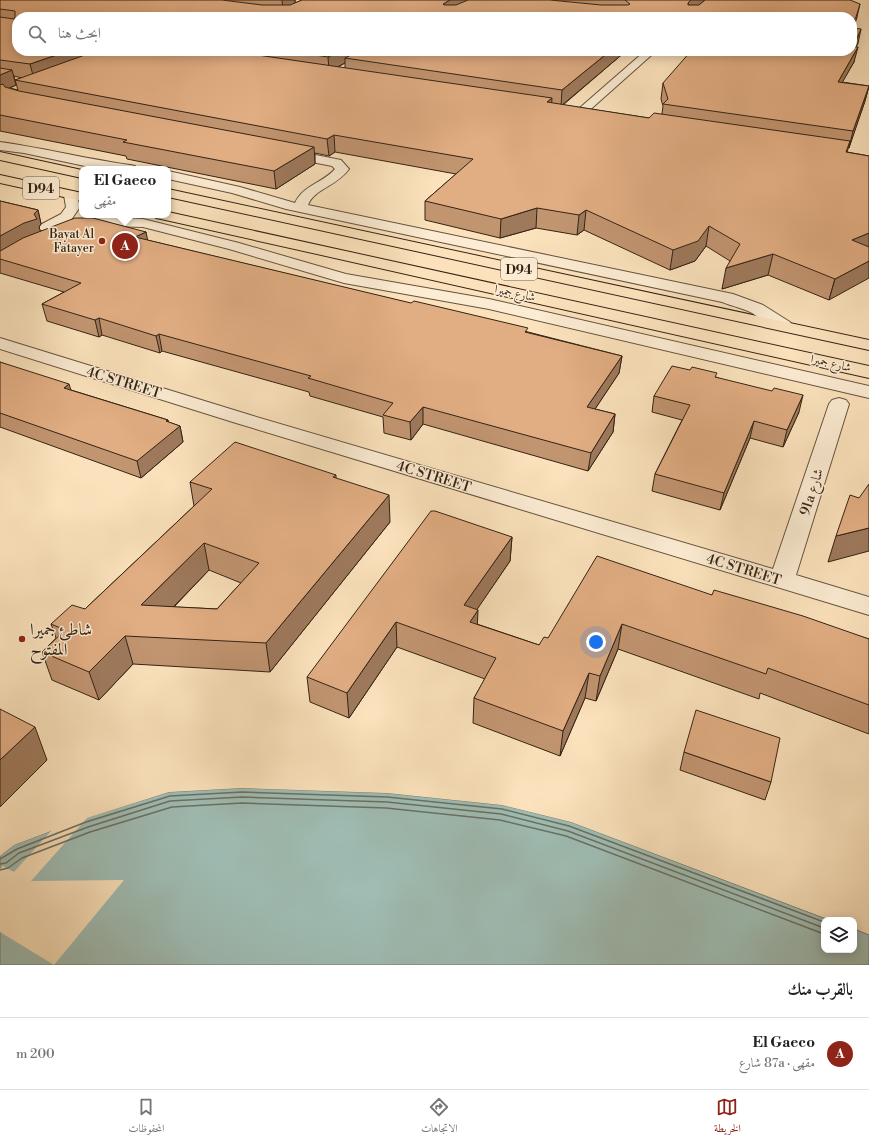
<!DOCTYPE html>
<html lang="ar">
<meta charset="utf-8">
<style>
:root{--surface:#fff;--page:#f6f6f6;--text:#202124;--muted:#757577;--line:#e0e0e0;--accent:#8f2418}
body{margin:0;font-family:"Libre Bodoni",Amiri,serif;background:var(--page);color:var(--text);direction:rtl}
.controls{position:absolute;right:12px;bottom:12px;display:grid;overflow:hidden;border-radius:8px;box-shadow:0 2px 10px #0003}
.controls button{width:36px;height:36px;display:grid;place-items:center;padding:0;border:0;border-bottom:1px solid var(--line);background:var(--surface);color:var(--text);font:20px sans-serif}
.you{position:absolute;left:596px;top:642px;width:14px;height:14px;margin:-10px;border:3px solid #fff;border-radius:50%;background:#1a73e8;box-shadow:0 0 0 6px #1a73e833}
.badge{display:grid;place-items:center;width:26px;height:26px;border-radius:50%;background:var(--accent);color:#fff;font-size:13px;font-weight:700}
.pin{position:absolute;translate:-50% -50%;border:2px solid #fff;box-shadow:0 1px 4px #0006}
.popup{position:absolute;left:79px;top:166px;width:92px;height:52px;box-sizing:border-box;display:grid;place-content:center;border-radius:8px;background:var(--surface);filter:drop-shadow(0 1px 3px #0005);font-size:13px;white-space:nowrap;color:var(--muted)}
.popup b{font-size:15px;color:var(--text)}
.popup::after{content:'';position:absolute;left:50%;top:100%;margin-left:-8px;border:8px solid transparent;border-top-color:var(--surface)}
.list{margin:0;padding:0;list-style:none}
h2{display:flex;justify-content:space-between;align-items:center;height:52px;margin:0;padding:0 16px;font-size:17px}
h2 small{font-size:13px;font-weight:400;color:var(--muted)}
.list li{display:grid;grid-template-columns:26px 1fr auto;gap:12px;align-items:center;box-sizing:border-box;height:72px;padding:0 16px;border-top:1px solid var(--line)}
.list b{display:block;font-size:15px;white-space:nowrap}
.list p{margin:0;font-size:13px;white-space:nowrap;color:var(--muted)}
.list em{font-size:13px;font-style:normal;color:var(--muted)}
.icon{flex:none;width:22px;height:22px;fill:none;stroke:currentColor;stroke-width:2;stroke-linecap:round;stroke-linejoin:round}
.map{position:relative;flex:none;width:869px;height:965px;overflow:hidden;direction:ltr}
.search{position:absolute;background:var(--surface);box-shadow:0 2px 10px #0003;left:12px;right:12px;top:12px;height:44px;display:flex;align-items:center;gap:10px;box-sizing:border-box;padding:0 14px;border-radius:16px;color:var(--muted);font-size:15px}
.sheet{height:124px;background:var(--surface)}
nav{display:flex;justify-content:space-around;align-items:center;box-sizing:border-box;height:56px;border-top:1px solid var(--line);background:var(--surface);font-size:11px;color:var(--muted)}
nav a{display:grid;justify-items:center;gap:2px}
nav .on{color:var(--accent)}
.map>svg:first-child{display:block}
.water{fill:#9fbdb4;stroke:#747f74}
.pier{fill:#fbe2bc}
.lines{fill:none;stroke-linecap:round;stroke-linejoin:round}
.shore{stroke:#6a7064;stroke-width:1.5}
.minor-casing{stroke:#66533e;stroke-width:2}
.major-casing{stroke:#342314;stroke-width:2}
.minor{fill:#fcecd3;fill-rule:evenodd}
.major{fill:#fbe2bc;fill-rule:evenodd}
.wall{fill:#c29571;stroke:#342314;fill-rule:evenodd}
.shaded-wall{fill:#9e795c;stroke:#342314}
.building{fill:#e1ad83;stroke:#342314;fill-rule:evenodd}
.poi-dot{fill:#8f2418;stroke:#fcecd3;stroke-width:1.5}
.labels{text-anchor:middle;stroke-width:3;stroke-linejoin:round;paint-order:stroke}
.far-poi-label{font-size:12px;fill:#342314;stroke:#fcecd3;text-anchor:end}
.far-street-label{font-size:12px;fill:#342314;stroke:#fcecd3}
.shield{fill:#fcecd3;stroke:#705f4d;stroke-width:1}
.shield-label{font-size:13px;font-weight:bold;fill:#342314}
.street-label{font-size:14px;fill:#342314;stroke:#fcecd3}
.near-poi-label{font-size:17px;fill:#342314;stroke:#fcecd3;text-anchor:start}
</style>
<div class="map">
<svg width="869" height="965" viewBox="0 0 869 965">
<rect width="100%" height="100%" fill="#fbe2bc"/>
<filter id="stains"><feTurbulence type="fractalNoise" baseFrequency=".005" numOctaves="4"/><feColorMatrix values="0 0 0 0 .2 0 0 0 0 .09 0 0 0 0 .02 0 0 0 .5 -.17"/></filter>
<radialGradient id="worn" r=".72"><stop offset=".6" stop-color="#630" stop-opacity="0"/><stop offset="1" stop-color="#630" stop-opacity=".3"/></radialGradient>
<path class="water" d="M242 788 387 793 502 805 571 822 829 920H824V950H854V929L869 935V965H0V856L14 845 85 818 169 792Z"/>
<path class="pier" d="M241 786 387 791 503 803 571 820 830 918 831 920 571 822 502 805 387 793 242 788 169 792 87 818 31 881 124 880 54 965 0 932V869L3 866 14 872 51 831 14 845 0 856V853L13 843 85 816 168 790Z"/>
<g class="lines">
<path class="shore" d="M0 859 17 849 86 822 170 796 242 792 387 797 502 809 569 826 824 922
M0 864 6 863 19 853 88 827 170 801 242 797 387 802 501 814 568 831 824 928
M0 870 8 868 22 858 90 832 172 807 242 803 386 808 500 820 566 836 824 934"/>
<defs>
<path id="minor" d="M645 51H656L583 116H575L573 114 575 112Z
M0 142C44 148 86 159 130 165L135 166 137 169H99L24 153 0 150Z
M285 149 341 160 349 169C337 186 314 189 308 205L733 294 763 305 790 322 793 326 790 330C775 333 764 320 752 313 743 308 732 306 722 302L286 209 232 193 168 179V171L240 187 295 203C303 185 323 183 335 169L332 166 281 156 279 153 281 150Z
M71 191 76 192 80 207 71 220 5 255 0 257V246L61 214 66 207 64 195 66 192Z
M101 217 143 219 239 243 346 274 489 299 869 386V398L489 309 344 283 229 249 143 227 110 226 77 230 72 229 70 226 72 223Z
M0 338 250 415 773 569 829 404 832 400 839 398 846 400 849 404 796 575 869 597V615L236 423 0 349Z"/>
<path id="major" d="M0 152 82 170V178L0 160Z
M0 175 82 193V201L0 183Z
M168 189 869 340V350L168 197Z
M168 212 869 366V378L161 219 156 218 154 215H168Z"/>
</defs>
<use href="#minor" class="minor-casing"/>
<use href="#major" class="major-casing"/>
<use href="#minor" class="minor"/>
<use href="#major" class="major"/>
</g>
<path class="wall" d="M0 0H295V3L302 0H705L857 17 853 28 858 43 856 47 854 62 842 82 869 86 865 101 847 152 869 156 829 300 768 275 722 289 730 261 706 246 695 261 670 270 584 230 577 235 536 228 500 238 425 220V201L456 174 335 152 329 156 315 153V164L276 189 127 159 126 156 0 131ZM17 17H852L663 83 661 99 663 106 662 114 649 118 563 105 626 51H17ZM345 63V68L338 67ZM14 76 22 78 15 80 18 90 10 88 16 85Z
M0 201 38 210 41 224 39 227 40 231 146 232 147 240 528 332 622 356 619 373 595 409 615 414 613 432 588 471 423 424 411 440 384 433 383 417 310 396 309 392 162 351 160 353 102 335 99 337 47 321 42 304 64 292 0 273Z
M0 362 71 390 168 420V422L180 426 183 442 141 478 0 427Z
M716 377 799 412 783 447 750 438 720 510 652 491 655 474 682 420 652 412 654 396Z
M336 475V478L390 522 270 672 133 664 99 700 52 680 42 652 56 638 51 624 85 609 194 506 190 482ZM209 570 241 583 217 609 174 607Z
M512 537 510 561 477 609V624L539 645 548 638 712 595 869 639V734L760 693 759 699 618 649 596 701 585 698 560 756 473 723 474 698 485 679 397 647 349 718 310 702 307 677Z
M684 752 771 782 765 800 680 770Z"/>
<path class="shaded-wall" d="M282 0H295V7L283 12Z
M450 0H474L443 17V4Z
M691 0H705L686 16 688 3Z
M860 4 857 17 852 32V23Z
M861 29 858 43 849 61 853 47Z
M858 47 854 62 834 97 838 82Z
M68 51H112L34 79 30 64Z
M339 51H368L345 58V63L329 71 328 57Z
M610 51H626L561 106 562 90Z
M12 70 16 85 0 92V75Z
M869 86 865 101 849 148 853 131Z
M552 98 551 114 547 102Z
M334 135 335 152 329 156 327 139Z
M314 147 315 164 276 189 274 171Z
M537 208 536 228 500 238 501 219Z
M38 210 41 224 39 227 41 233 0 253V236L34 214Z
M586 210 584 230 577 235 579 215Z
M709 226 706 246 695 261 670 270 673 250Z
M146 232 149 247 135 237Z
M869 233V251L852 240Z
M773 254 768 275 722 289 726 268Z
M869 261V278L829 300 835 279Z
M99 318 102 335 99 337 95 320Z
M159 334 162 351 160 353 156 336Z
M622 356 619 373 585 424 587 407Z
M69 384 74 400 64 388Z
M803 395 799 412 783 447 787 430Z
M423 407V424L411 440 410 422Z
M615 414 613 432 588 471 591 453Z
M168 420 170 434 180 426 183 442 141 478 137 461 166 421Z
M754 421 750 438 720 510 724 493Z
M389 495 390 522 270 672 266 643Z
M869 528V551L828 562 836 536Z
M512 537 510 561 463 630 464 605Z
M204 543 209 570 148 633 141 605Z
M478 610 477 634 470 622Z
M396 622 397 647 349 718 347 693Z
M622 624 618 649 596 701 600 676Z
M125 636 133 664 99 700 89 672Z
M589 673 585 698 560 756 563 731Z
M35 727 47 760 0 807V760Z"/>
<path class="building" d="M0 0H222L262 5H290L302 0H450L443 4 444 5H456L468 0H550L601 5H628L630 4 625 0H691L688 3V5H699L705 0H850L860 4 856 17 852 23V17H17V51H68L30 64 0 60V17L14 19 15 17V11L0 9Z
M852 28 861 29 853 47H858L838 82 869 86 853 131 663 104 668 99 663 83 691 51H852Z
M96 51H230L552 98 547 102 649 118 654 113 850 141 846 152 869 156V233L852 240 869 247V261L835 279 773 254 726 268 740 244 709 226 698 241 673 250 586 210 579 215 537 208 501 219 425 201 473 159 334 135 327 139 15 80Z
M290 51H339L328 57Z
M359 51H610L562 90 345 58Z
M0 68 12 70 0 75Z
M3 84 5 87 19 91 314 147 274 171 123 142 127 140 0 115V85Z
M0 201 38 210 34 214 37 219 24 223 0 236Z
M75 218H93L146 232 135 237 411 303 414 301 528 328 525 332 622 356 587 407 615 414 591 453 423 407 410 422 383 415 393 403 308 378 311 376 159 334 156 336 99 318 95 320 42 304 81 283 0 259V251L2 250 23 238 67 221Z
M0 362 69 384 64 388 168 420 166 421 180 426 137 461 0 413Z
M672 366 690 370 692 367 717 373 715 377 772 391 774 388 803 395 787 430 754 421 724 493 655 474 690 405 654 396Z
M235 442 336 475 333 477 389 495 266 643 125 636 89 672 42 652 65 630 51 624 72 605 85 609 212 489 190 482ZM204 543 259 563 217 609 141 605Z
M869 484V528L836 536 850 495 859 498Z
M431 511H435L512 537 464 605 478 610 470 622 539 645 544 637 548 638 597 556 712 595 714 590 803 616 869 639V705L768 668 766 674 622 624 600 676 589 673 563 731 474 698 496 658 396 622 347 693 307 677Z
M0 709 35 727 0 760Z
M696 710 780 738 771 782 684 752Z"/>
<g class="poi-dot">
<circle cx="102" cy="241" r="4"/>
<circle cx="22" cy="639" r="4"/>
</g>
<g class="labels">
<g class="far-poi-label">
<text x="94" y="238">Bayat Al<tspan x="94" dy="14">Fatayer</tspan></text>
</g>
<g class="far-street-label">
<text transform="translate(515 293) rotate(12)" y="4">شارع جميرا</text>
<text transform="translate(831 363) rotate(13)" y="4">شارع جميرا</text>
</g>
<g class="shield">
<rect x="23" y="177" width="36" height="22" rx="3"/>
<rect x="501" y="258" width="36" height="22" rx="3"/>
</g>
<g class="shield-label">
<text x="41" y="193">D94</text>
<text x="519" y="274">D94</text>
</g>
<g class="street-label">
<text transform="translate(124 382) rotate(17)" y="5">4C STREET</text>
<text transform="translate(434 476) rotate(17)" y="5">4C STREET</text>
<text transform="translate(811 492) rotate(-72)" y="5">91a شارع</text>
<text transform="translate(744 569) rotate(17)" y="5">4C STREET</text>
</g>
<g class="near-poi-label">
<text x="30" y="635">شاطئ جميرا<tspan x="30" dy="20">المفتوح</tspan></text>
</g>
</g>
<rect width="100%" height="100%" filter="url(#stains)"/>
<rect width="100%" height="100%" fill="url(#worn)"/>
</svg>
<div class="controls">
<button><svg class="icon" aria-label="layers" viewBox="0 0 24 24"><path d="M12 4l9 5-9 5-9-5zM3 14l9 5 9-5"/></svg></button>
</div>
<div class="you"></div>
<div class="pin badge" style="left:125px;top:246px">A</div>
<div class="popup"><b>El Gaeco</b>مقهى</div>
<div class="search"><svg class="icon" aria-label="search" viewBox="0 0 24 24"><circle cx="10" cy="10" r="6"/><path d="M15 15l6 6"/></svg>ابحث هنا</div>
</div>
<section class="sheet">
<h2>بالقرب منك<small></small></h2>
<ul class="list">
<li><span class="badge">A</span><div><b>El Gaeco</b><p>مقهى · 87a شارع</p></div><em>200 m</em></li>
</ul>
</section>
<nav>
<a class="on"><svg class="icon" aria-label="map" viewBox="0 0 24 24"><path d="M3 6l6-2 6 2 6-2v14l-6 2-6-2-6 2zM9 4v14M15 6v14"/></svg>الخريطة</a>
<a><svg class="icon" aria-label="directions" viewBox="0 0 24 24"><path d="M12 3l9 9-9 9-9-9zM9 14v-3h6M13 9l2 2-2 2"/></svg>الاتجاهات</a>
<a><svg class="icon" aria-label="saved" viewBox="0 0 24 24"><path d="M7 4h10v16l-5-4-5 4z"/></svg>المحفوظات</a>
</nav>
